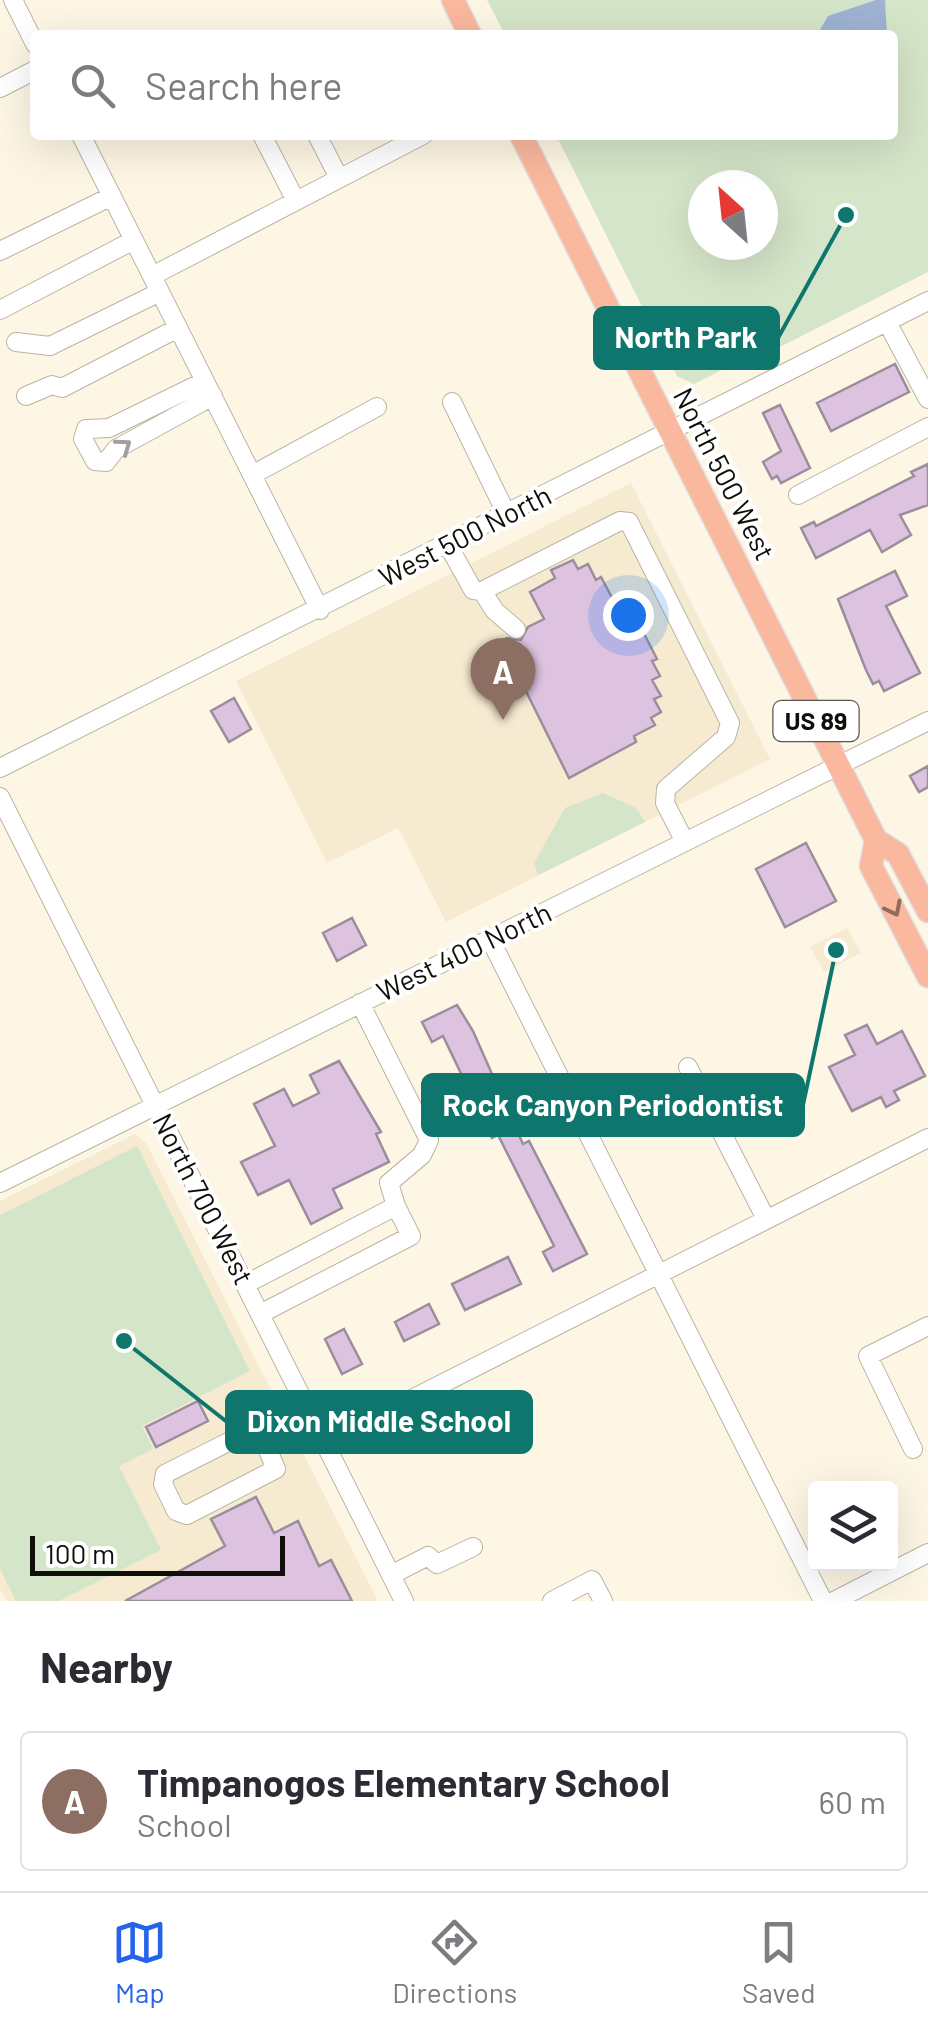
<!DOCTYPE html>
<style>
:root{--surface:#fff;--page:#f2f2f3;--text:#2b2b33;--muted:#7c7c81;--line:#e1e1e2;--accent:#2563eb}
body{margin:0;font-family:Barlow,sans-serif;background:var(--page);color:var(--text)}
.controls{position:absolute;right:30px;bottom:30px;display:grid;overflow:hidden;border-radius:10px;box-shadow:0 10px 40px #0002}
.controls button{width:90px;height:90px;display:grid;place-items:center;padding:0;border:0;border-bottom:2px solid var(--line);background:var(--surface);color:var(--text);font:50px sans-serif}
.compass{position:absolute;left:688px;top:170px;width:90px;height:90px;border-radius:50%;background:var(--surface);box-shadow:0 10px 40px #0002;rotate:333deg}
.scale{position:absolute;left:30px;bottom:25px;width:255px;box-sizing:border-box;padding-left:10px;border:5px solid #100e08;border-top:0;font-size:28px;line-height:35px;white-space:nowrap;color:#100e08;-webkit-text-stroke:8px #fff;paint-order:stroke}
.you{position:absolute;left:628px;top:615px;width:35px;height:35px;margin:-25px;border:8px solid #fff;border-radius:50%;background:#1a73e8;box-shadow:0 0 0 15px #1a73e833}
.badge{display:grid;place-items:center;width:65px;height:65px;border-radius:50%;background:var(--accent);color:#fff;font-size:32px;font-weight:700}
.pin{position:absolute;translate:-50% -82px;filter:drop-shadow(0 2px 5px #0008)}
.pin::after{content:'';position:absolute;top:52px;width:35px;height:30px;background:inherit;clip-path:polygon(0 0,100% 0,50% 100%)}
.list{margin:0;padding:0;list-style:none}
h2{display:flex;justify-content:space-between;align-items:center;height:130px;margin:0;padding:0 40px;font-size:42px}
h2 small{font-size:32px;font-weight:400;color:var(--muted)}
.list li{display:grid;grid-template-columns:65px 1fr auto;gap:30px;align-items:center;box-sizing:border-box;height:140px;margin:0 20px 20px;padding:0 20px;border:2px solid var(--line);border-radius:10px}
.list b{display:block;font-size:38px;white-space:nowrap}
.list p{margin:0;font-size:32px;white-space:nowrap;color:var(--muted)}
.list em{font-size:32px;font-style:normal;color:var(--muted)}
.icon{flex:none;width:55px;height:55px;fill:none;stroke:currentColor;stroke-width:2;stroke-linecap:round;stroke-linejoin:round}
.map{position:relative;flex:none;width:928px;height:1601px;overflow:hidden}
.search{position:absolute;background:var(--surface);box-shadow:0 10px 40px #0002;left:30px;right:30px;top:30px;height:110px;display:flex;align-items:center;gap:25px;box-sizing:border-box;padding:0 35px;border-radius:10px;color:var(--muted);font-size:38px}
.sheet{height:290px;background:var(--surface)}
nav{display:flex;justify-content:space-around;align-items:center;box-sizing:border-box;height:140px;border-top:2px solid var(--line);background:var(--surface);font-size:28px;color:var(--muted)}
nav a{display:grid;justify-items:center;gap:5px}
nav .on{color:var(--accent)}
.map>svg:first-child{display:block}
.built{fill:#f6ead1}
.green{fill:#d5e5c9;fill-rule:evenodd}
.water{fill:#9eb2d2}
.building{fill:#dec3e1;stroke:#9a8e9c;stroke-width:2.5}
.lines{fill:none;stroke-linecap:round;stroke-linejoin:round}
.minor-casing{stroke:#bbb4a3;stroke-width:20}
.major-casing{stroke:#dedddc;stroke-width:25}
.minor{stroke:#fff;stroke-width:18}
.major{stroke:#fab89e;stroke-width:22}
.oneway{stroke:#9f9f9c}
.oneway2{stroke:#916c5a}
.labels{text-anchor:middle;stroke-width:8;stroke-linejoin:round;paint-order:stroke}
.shield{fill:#fff;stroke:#585652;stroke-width:2.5}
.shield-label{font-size:25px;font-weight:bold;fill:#100e08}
.street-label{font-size:28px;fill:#100e08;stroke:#fff}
.leader{fill:none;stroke:#0f766e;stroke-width:4}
.callout-dot{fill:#0f766e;stroke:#fff;stroke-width:4}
.callout{fill:#0f766e;stroke:#0f766e;stroke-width:4}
.callout-label{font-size:30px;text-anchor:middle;font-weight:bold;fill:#fff}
</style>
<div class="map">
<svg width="928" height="1601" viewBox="0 0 928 1601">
<rect width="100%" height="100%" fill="#fef6e4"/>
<path class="built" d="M631 483 770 759 446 922 398 828 327 863 236 681Z
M847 928 861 953 824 972 810 947Z
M135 1134 146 1143 378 1601H7L0 1589V1201Z"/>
<path class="green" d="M487 0H928V272L778 348 752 355 694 384 677 376 556 135H893V35H505ZM703 185H763V245H703Z
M603 793 636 808 645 822 538 875 534 863 565 808Z
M137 1146 250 1371 142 1426 153 1449 119 1466 161 1550 59 1601H16L0 1569V1215Z"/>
<path class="water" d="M876 0H885L887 35H817L828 16Z"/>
<path class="building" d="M895 364 909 392 831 431 817 403Z
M780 405 810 468 781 483 777 476 772 479 763 462 781 451 763 413Z
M928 464V505L900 515 911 535 882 552 870 530 816 558 801 528 814 522 816 526 914 476 911 472Z
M573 560 578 569 588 564 596 580 601 577 626 624 636 618 657 659 652 661 660 676 652 680 661 696 654 699 661 712 651 718 655 725 634 736 636 742 569 778 515 669 508 672 493 645 507 638 521 640 528 627 544 619 530 592 555 578 551 570Z
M895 571 907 596 886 606 920 673 884 691 879 681 873 684 866 670 838 599Z
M234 698 251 729 229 742 211 711Z
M928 766V787L919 792 910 776Z
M806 843 836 901 785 927 756 869Z
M352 918 366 945 337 961 323 933Z
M457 1005 473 1031 523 1144 529 1141 587 1254 553 1271 543 1252 554 1246 498 1135 492 1138 443 1036 432 1042 422 1022Z
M867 1025 877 1044 902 1031 925 1076 894 1091 899 1100 886 1107 881 1097 852 1111 829 1067 855 1055 845 1035Z
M339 1061 381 1132 376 1134 389 1162 333 1189 342 1208 311 1224 289 1180 258 1195 241 1162 275 1146 254 1104 284 1089 293 1106 319 1093 310 1075Z
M508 1257 521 1284 465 1310 452 1284Z
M429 1304 439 1324 404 1341 395 1322Z
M344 1329 362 1364 342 1374 325 1339Z
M198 1401 208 1421 156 1447 146 1427Z
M256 1497 274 1533 298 1521 319 1566 331 1560 352 1601H125L225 1546 211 1519Z"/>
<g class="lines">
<defs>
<path id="minor" d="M13 0 35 44
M0 88 35 70
M81 135 320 610
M262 135 296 201
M317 135 339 178
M0 251 112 196
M152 276 423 135
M0 310 134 240
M887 322 928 399
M16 342 50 346 160 292
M205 381 109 428 86 429 83 439 95 461 106 462 116 449 213 396
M26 396 52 385 62 388 178 328
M452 402 507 515
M252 475 377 407
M798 495 928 427
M448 545 473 590 482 591 620 521 629 522 730 723 726 737 666 789 665 803 685 842
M482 591 495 611 516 629
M0 768 928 301
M0 797 404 1601
M490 939 823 1601
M360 1003 429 1140 422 1155 389 1183 396 1206
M688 1067 766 1219
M0 1183 928 721
M246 1284 396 1206 411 1236 260 1314
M258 1427 276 1469 187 1515 176 1511 163 1484 165 1474C212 1450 259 1427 305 1403
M325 1443 928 1138
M913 1449 868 1356 928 1326
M391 1575 428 1556 437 1564 473 1547
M552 1601 592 1580 603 1601
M834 1601 928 1553"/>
<path id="major" d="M453 0 470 35
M521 135 876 840 898 854 928 911
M876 840 871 866 928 976"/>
</defs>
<use href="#minor" class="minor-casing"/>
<use href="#major" class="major-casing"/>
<use href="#minor" class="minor"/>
<use href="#major" class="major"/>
</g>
<defs><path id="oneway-chevron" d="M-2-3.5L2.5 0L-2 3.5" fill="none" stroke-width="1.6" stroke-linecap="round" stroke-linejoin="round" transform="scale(2.5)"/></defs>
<use class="oneway" href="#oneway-chevron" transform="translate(124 446) rotate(-36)"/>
<use class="oneway2" href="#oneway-chevron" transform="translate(894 909) rotate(63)"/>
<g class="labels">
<rect class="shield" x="773.5" y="701" width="85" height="40" rx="8"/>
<g class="shield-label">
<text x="816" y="730">US 89</text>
</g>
<g class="street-label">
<text transform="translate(724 474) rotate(63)" y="10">North 500 West</text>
<text transform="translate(465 536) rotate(-27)" y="10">West 500 North</text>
<text transform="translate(464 952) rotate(-26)" y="10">West 400 North</text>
<text transform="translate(203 1199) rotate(63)" y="10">North 700 West</text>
</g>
</g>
<path class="leader" d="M846 215L778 338M836 950L803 1105M124 1341L227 1422"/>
<g class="callout-dot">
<circle cx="846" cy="215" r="10"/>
<circle cx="836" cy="950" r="10"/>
<circle cx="124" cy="1341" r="10"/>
</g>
<g class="callout">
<rect x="595" y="308" width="183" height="60" rx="10"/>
<rect x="423" y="1075" width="380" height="60" rx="10"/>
<rect x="227" y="1392" width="304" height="60" rx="10"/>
</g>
<g class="callout-label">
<text x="686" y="348">North Park</text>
<text x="613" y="1116">Rock Canyon Periodontist</text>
<text x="379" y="1432">Dixon Middle School</text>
</g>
</svg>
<div class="controls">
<button><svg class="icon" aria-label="layers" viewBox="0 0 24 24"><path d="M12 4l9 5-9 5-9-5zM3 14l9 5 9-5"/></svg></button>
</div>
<svg class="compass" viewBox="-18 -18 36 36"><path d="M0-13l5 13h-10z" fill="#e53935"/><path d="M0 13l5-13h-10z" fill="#7c7c81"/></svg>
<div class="scale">100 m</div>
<div class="you"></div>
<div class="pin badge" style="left:503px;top:720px;background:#8d6e63">A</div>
<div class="search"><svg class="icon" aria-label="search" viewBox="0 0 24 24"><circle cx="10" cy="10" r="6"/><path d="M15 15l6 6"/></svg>Search here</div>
</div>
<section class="sheet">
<h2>Nearby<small></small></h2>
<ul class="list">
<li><span class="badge" style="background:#8d6e63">A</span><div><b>Timpanogos Elementary School</b><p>School</p></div><em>60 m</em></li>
</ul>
</section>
<nav>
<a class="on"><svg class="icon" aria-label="map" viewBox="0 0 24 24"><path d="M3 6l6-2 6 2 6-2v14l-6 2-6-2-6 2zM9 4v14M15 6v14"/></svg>Map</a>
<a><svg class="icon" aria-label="directions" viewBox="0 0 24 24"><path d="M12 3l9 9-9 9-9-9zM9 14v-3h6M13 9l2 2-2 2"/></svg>Directions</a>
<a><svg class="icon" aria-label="saved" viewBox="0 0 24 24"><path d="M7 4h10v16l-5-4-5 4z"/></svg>Saved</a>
</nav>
